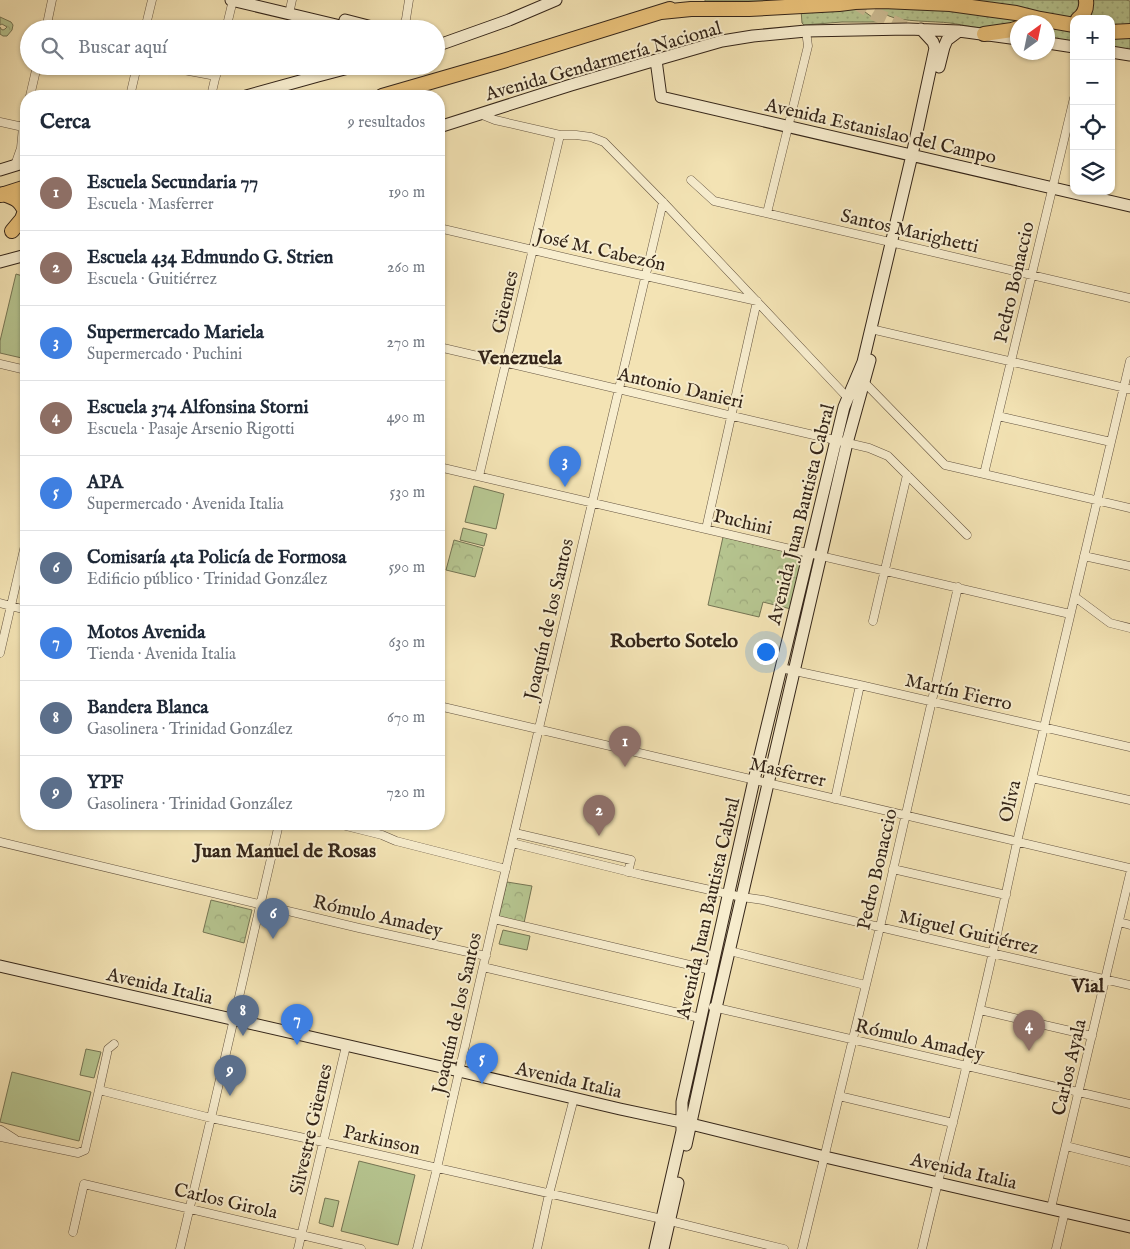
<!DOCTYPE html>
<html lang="es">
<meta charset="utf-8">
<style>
:root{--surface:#fff;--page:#f2f2f3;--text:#1f2937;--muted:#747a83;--line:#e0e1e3;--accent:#8f2418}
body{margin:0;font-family:"IM FELL English",serif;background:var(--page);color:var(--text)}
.controls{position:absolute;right:15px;top:15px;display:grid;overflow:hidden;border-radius:10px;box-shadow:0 1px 4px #0004}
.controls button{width:45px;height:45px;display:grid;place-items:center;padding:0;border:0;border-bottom:1px solid var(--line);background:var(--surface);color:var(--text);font:25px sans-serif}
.compass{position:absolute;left:1010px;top:15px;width:45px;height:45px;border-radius:50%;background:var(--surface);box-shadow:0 1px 4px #0004;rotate:33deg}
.you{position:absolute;left:765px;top:651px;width:18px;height:18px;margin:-12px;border:4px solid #fff;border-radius:50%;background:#1a73e8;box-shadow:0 0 0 8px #1a73e833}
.badge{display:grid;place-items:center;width:32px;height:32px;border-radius:50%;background:var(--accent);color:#fff;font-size:16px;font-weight:700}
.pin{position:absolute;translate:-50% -41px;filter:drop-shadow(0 1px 2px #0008)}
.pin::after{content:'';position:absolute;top:26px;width:18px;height:15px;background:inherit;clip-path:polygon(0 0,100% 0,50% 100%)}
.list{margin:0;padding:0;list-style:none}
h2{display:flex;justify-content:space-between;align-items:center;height:65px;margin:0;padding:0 20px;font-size:21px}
h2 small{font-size:16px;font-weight:400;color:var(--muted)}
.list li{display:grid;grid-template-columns:32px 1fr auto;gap:15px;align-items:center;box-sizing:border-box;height:75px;padding:0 20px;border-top:1px solid var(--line)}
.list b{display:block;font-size:19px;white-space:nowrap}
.list p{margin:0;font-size:16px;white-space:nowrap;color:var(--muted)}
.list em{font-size:16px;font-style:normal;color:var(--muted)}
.icon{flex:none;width:28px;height:28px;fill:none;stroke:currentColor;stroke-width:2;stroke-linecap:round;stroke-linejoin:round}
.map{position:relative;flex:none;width:1130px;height:1249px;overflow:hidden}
.search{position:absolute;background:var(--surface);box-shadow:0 1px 4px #0004;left:20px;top:20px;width:425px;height:55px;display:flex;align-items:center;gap:12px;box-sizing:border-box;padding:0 18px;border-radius:28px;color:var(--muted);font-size:19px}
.panel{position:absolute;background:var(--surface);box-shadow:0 1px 4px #0004;left:20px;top:90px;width:425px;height:740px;border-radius:20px}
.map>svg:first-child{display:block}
.grass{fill:url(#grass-dots);stroke:#757554}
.forest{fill:url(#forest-crowns);stroke:#757554}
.pitch{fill:#b6c590;stroke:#757554}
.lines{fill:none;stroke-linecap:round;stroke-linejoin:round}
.highway-tunnel{stroke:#cdbd95;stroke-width:14;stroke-dasharray:14 7;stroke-linecap:butt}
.street-casing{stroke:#645440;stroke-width:9}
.secondary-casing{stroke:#342519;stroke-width:13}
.highway-casing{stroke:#342519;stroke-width:16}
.street{stroke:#f7edce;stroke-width:8}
.secondary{stroke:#f7edce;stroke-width:11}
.highway{stroke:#eac27a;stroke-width:14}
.labels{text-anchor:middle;stroke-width:4;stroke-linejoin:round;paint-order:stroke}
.street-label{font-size:19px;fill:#342519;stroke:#f7edce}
.neighbourhood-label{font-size:20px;font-weight:bold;fill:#342519;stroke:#f7edce}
</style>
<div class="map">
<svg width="1130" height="1249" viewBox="0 0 1130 1249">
<defs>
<pattern id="grass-dots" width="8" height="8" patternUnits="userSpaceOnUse" patternTransform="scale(1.25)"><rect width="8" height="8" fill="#b6c590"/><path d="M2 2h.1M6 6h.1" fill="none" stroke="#9da97c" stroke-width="1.8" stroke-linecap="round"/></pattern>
<pattern id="forest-crowns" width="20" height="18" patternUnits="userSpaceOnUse" patternTransform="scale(1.25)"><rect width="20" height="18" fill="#b6c590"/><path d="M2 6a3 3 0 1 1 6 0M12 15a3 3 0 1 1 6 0" fill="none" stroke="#9da97c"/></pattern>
</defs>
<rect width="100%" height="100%" fill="#f3e3b4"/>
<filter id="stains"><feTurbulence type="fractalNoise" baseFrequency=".004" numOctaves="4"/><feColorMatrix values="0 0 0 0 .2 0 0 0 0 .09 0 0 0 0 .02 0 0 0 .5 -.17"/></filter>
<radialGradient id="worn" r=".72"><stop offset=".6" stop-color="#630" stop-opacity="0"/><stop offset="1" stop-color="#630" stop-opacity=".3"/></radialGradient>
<path class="grass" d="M705 0H800L781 2 705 3Z
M942 0H1078C1080 9 1075 16 1066 18Z
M1093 0H1126L1130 1V25L1111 24V19H1089L1092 11Z
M894 3 1018 20C1012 24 1004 27 997 28 982 30 965 25 950 23 934 21 902 22 889 16 883 13 878 9 873 5Z
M851 7 865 12 879 22H842L804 25 802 23 801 10Z
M1048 26 1074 29V43L1048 40Z
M1111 34H1130V51L1111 48Z"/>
<path class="forest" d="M0 17 11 22 13 25 12 30 7 36H3L0 34V27L1 29 3 30 5 29 7 27 2 24 0 25Z
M723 537 804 556 791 609 763 602 759 617 708 605Z
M454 540 483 548 475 577 446 570Z
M507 882 532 886 524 923 499 917Z
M211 900 252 910 244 943 203 932Z"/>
<path class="pitch" d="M16 274 26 277V359L0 353V341Z
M474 486 504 494 496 529 465 522Z
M463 528 487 534 484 546 460 540Z
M503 930 530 936 527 950 499 944Z
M86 1049 101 1052 94 1078 80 1075Z
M12 1072 91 1092 79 1141 0 1122Z
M359 1161 415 1175 398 1245 341 1231Z
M325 1198 339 1201 333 1227 319 1223Z"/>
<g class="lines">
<path class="highway-tunnel" d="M855 2 875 14 908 29"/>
<defs>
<path id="street" d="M289 14 292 0
M46 29 52 0
M145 29 152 0
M226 29 233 0
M402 29 406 19 409 0
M162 66 216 76
M30 96 37 66
M130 96 137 66
M211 96 218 66
M480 114 495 120 560 135H576L591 137 604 142 663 202 847 397
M0 122 23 127
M15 165 21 148 23 127 26 115
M691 180 714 201 1130 298
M767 213 808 46 806 31
M439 228 597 265 757 301 706 529
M871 329 1130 389
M439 347 869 448 888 456 967 535
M0 364 26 370
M864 382 945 465 1130 508
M998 416 1111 442
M439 467 1070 614
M984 474 1074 98
M479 476 560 135
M1084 556 1130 566
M1075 597 1110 623 1130 628
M0 603 26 610
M873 621 907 475
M0 653 26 541
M781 668 860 685 1130 747
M439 706 1130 868
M1032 778 1130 800
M835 799 860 685
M338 824 382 835 396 841 506 869
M515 833 631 860 628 872
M0 842 359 928 486 956
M512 843 642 875 742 897 763 900 1130 985
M893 869 1006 895
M494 919 711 970
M1119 922 1130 925
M730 951 865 985
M483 967 700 1018
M713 1007 1130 1104
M980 1010 1092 1036
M99 1090 108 1049 114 1044
M839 1096 953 1123
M0 1131 1 1130 15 1139
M0 1137 78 1153 85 1150 99 1090 211 1118 323 1142 662 1219 784 1249
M1066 1146 1130 1162
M1051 1208 1130 874
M73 1232 84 1184 361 1249
M180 1249 211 1118 279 824
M298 1249 346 1046
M417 1249 437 1168 494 919 663 202
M537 1249 549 1194 574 1098
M802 1249 880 927 958 587
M922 1249C936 1188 952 1128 966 1068 984 993 1001 917 1017 842L1130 361
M1056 1249 1065 1211"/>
<path id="secondary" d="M231 0 353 29
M345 20 380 29
M1048 43 1074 47
M436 46 509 20 556 0
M1111 52 1130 55
M656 60 661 97 1130 206
M939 67 944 47 947 40 959 31
M246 96 318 76 356 66
M439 127 571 85 656 60 722 41 753 36 806 31 908 29 959 31 1018 39
M0 170 26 162
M0 262 26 255
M0 966 459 1071 620 1109 695 1125 825 1157 1130 1227
M686 1145 716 1008 847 443 870 360
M655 1249 682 1131V1102L754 780 844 407 863 362 912 155 935 48 933 42 921 29
M663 1249 678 1183"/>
<path id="highway" d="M661 12 691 9H749L839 4 855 2 883 1 950 4 986 9 1016 13 1040 19 1074 25
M1078 19C1085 14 1087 8 1086 0
M1111 32 1130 31
M984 34 1012 30 1018 28
M382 96 503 61 670 9
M3 194C15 198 19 199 25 211L22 219 12 231
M1 195 26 187"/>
</defs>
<use href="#street" class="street-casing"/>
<use href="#secondary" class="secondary-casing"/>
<use href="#highway" class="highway-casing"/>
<use href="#street" class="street"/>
<use href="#secondary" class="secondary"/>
<use href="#highway" class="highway"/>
</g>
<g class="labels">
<g class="street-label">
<text transform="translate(603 60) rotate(-16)" y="7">Avenida Gendarmería Nacional</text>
<text transform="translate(881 130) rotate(13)" y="7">Avenida Estanislao del Campo</text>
<text transform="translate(910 230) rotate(13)" y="7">Santos Marighetti</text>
<text transform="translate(601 249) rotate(13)" y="7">José M. Cabezón</text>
<text transform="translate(1013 282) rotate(-77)" y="7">Pedro Bonaccio</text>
<text transform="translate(504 302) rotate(-77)" y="7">Güemes</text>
<text transform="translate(681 387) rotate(13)" y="7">Antonio Danieri</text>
<text transform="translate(800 514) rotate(-76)" y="7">Avenida Juan Bautista Cabral</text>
<text transform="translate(743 521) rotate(13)" y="7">Puchini</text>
<text transform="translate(548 619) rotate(-77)" y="7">Joaquín de los Santos</text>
<text transform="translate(959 691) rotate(13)" y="7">Martín Fierro</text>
<text transform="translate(788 771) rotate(13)" y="7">Masferrer</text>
<text transform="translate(1009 801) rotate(-77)" y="7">Oliva</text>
<text transform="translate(876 869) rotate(-77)" y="7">Pedro Bonaccio</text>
<text transform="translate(707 908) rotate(-77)" y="7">Avenida Juan Bautista Cabral</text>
<text transform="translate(378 915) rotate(13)" y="7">Rómulo Amadey</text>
<text transform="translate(969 931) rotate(13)" y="7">Miguel Guitiérrez</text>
<text transform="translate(160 985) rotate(13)" y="7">Avenida Italia</text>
<text transform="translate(456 1013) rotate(-77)" y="7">Joaquín de los Santos</text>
<text transform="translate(920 1039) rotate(13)" y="7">Rómulo Amadey</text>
<text transform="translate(1068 1067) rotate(-77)" y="7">Carlos Ayala</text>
<text transform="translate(569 1079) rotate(13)" y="7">Avenida Italia</text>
<text transform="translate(310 1129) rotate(-77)" y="7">Silvestre Güemes</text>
<text transform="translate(382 1139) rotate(13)" y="7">Parkinson</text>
<text transform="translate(964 1170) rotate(13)" y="7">Avenida Italia</text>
<text transform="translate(226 1200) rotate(13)" y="7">Carlos Girola</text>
</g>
<g class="neighbourhood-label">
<text x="520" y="364">Venezuela</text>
<text x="674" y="647">Roberto Sotelo</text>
<text x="285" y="857">Juan Manuel de Rosas</text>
<text x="1088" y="992">Vial</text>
</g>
</g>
<rect width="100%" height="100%" filter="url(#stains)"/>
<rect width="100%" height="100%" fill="url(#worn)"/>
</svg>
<div class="controls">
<button>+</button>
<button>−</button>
<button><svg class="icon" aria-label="locate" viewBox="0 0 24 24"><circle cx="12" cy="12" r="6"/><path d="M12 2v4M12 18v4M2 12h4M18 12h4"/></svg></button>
<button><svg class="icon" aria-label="layers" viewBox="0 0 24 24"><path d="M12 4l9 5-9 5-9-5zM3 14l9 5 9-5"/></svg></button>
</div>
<svg class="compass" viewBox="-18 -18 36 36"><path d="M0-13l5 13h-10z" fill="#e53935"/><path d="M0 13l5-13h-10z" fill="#747a83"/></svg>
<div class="you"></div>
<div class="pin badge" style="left:625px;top:767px;background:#8d6e63">1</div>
<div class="pin badge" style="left:599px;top:836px;background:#8d6e63">2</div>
<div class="pin badge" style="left:565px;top:487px;background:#3f7fe0">3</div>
<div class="pin badge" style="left:1029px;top:1051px;background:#8d6e63">4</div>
<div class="pin badge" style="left:482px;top:1084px;background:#3f7fe0">5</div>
<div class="pin badge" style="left:273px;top:939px;background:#5c6f8a">6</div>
<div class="pin badge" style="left:297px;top:1045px;background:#3f7fe0">7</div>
<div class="pin badge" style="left:243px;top:1036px;background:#5c6f8a">8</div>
<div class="pin badge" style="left:230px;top:1096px;background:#5c6f8a">9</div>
<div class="search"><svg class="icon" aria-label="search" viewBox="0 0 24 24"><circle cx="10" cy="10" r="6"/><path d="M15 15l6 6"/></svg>Buscar aquí</div>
<section class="panel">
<h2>Cerca<small>9 resultados</small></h2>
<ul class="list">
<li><span class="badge" style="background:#8d6e63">1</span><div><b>Escuela Secundaria 77</b><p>Escuela · Masferrer</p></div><em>190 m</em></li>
<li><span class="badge" style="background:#8d6e63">2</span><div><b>Escuela 434 Edmundo G. Strien</b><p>Escuela · Guitiérrez</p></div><em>260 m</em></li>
<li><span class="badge" style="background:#3f7fe0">3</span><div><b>Supermercado Mariela</b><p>Supermercado · Puchini</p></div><em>270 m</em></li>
<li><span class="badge" style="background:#8d6e63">4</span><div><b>Escuela 374 Alfonsina Storni</b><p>Escuela · Pasaje Arsenio Rigotti</p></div><em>490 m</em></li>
<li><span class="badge" style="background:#3f7fe0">5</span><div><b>APA</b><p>Supermercado · Avenida Italia</p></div><em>530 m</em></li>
<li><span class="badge" style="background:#5c6f8a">6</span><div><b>Comisaría 4ta Policía de Formosa</b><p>Edificio público · Trinidad González</p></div><em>590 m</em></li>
<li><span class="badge" style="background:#3f7fe0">7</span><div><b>Motos Avenida</b><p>Tienda · Avenida Italia</p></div><em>630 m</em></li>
<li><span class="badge" style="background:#5c6f8a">8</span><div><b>Bandera Blanca</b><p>Gasolinera · Trinidad González</p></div><em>670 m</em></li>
<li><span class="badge" style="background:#5c6f8a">9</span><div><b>YPF</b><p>Gasolinera · Trinidad González</p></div><em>720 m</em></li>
</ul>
</section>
</div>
